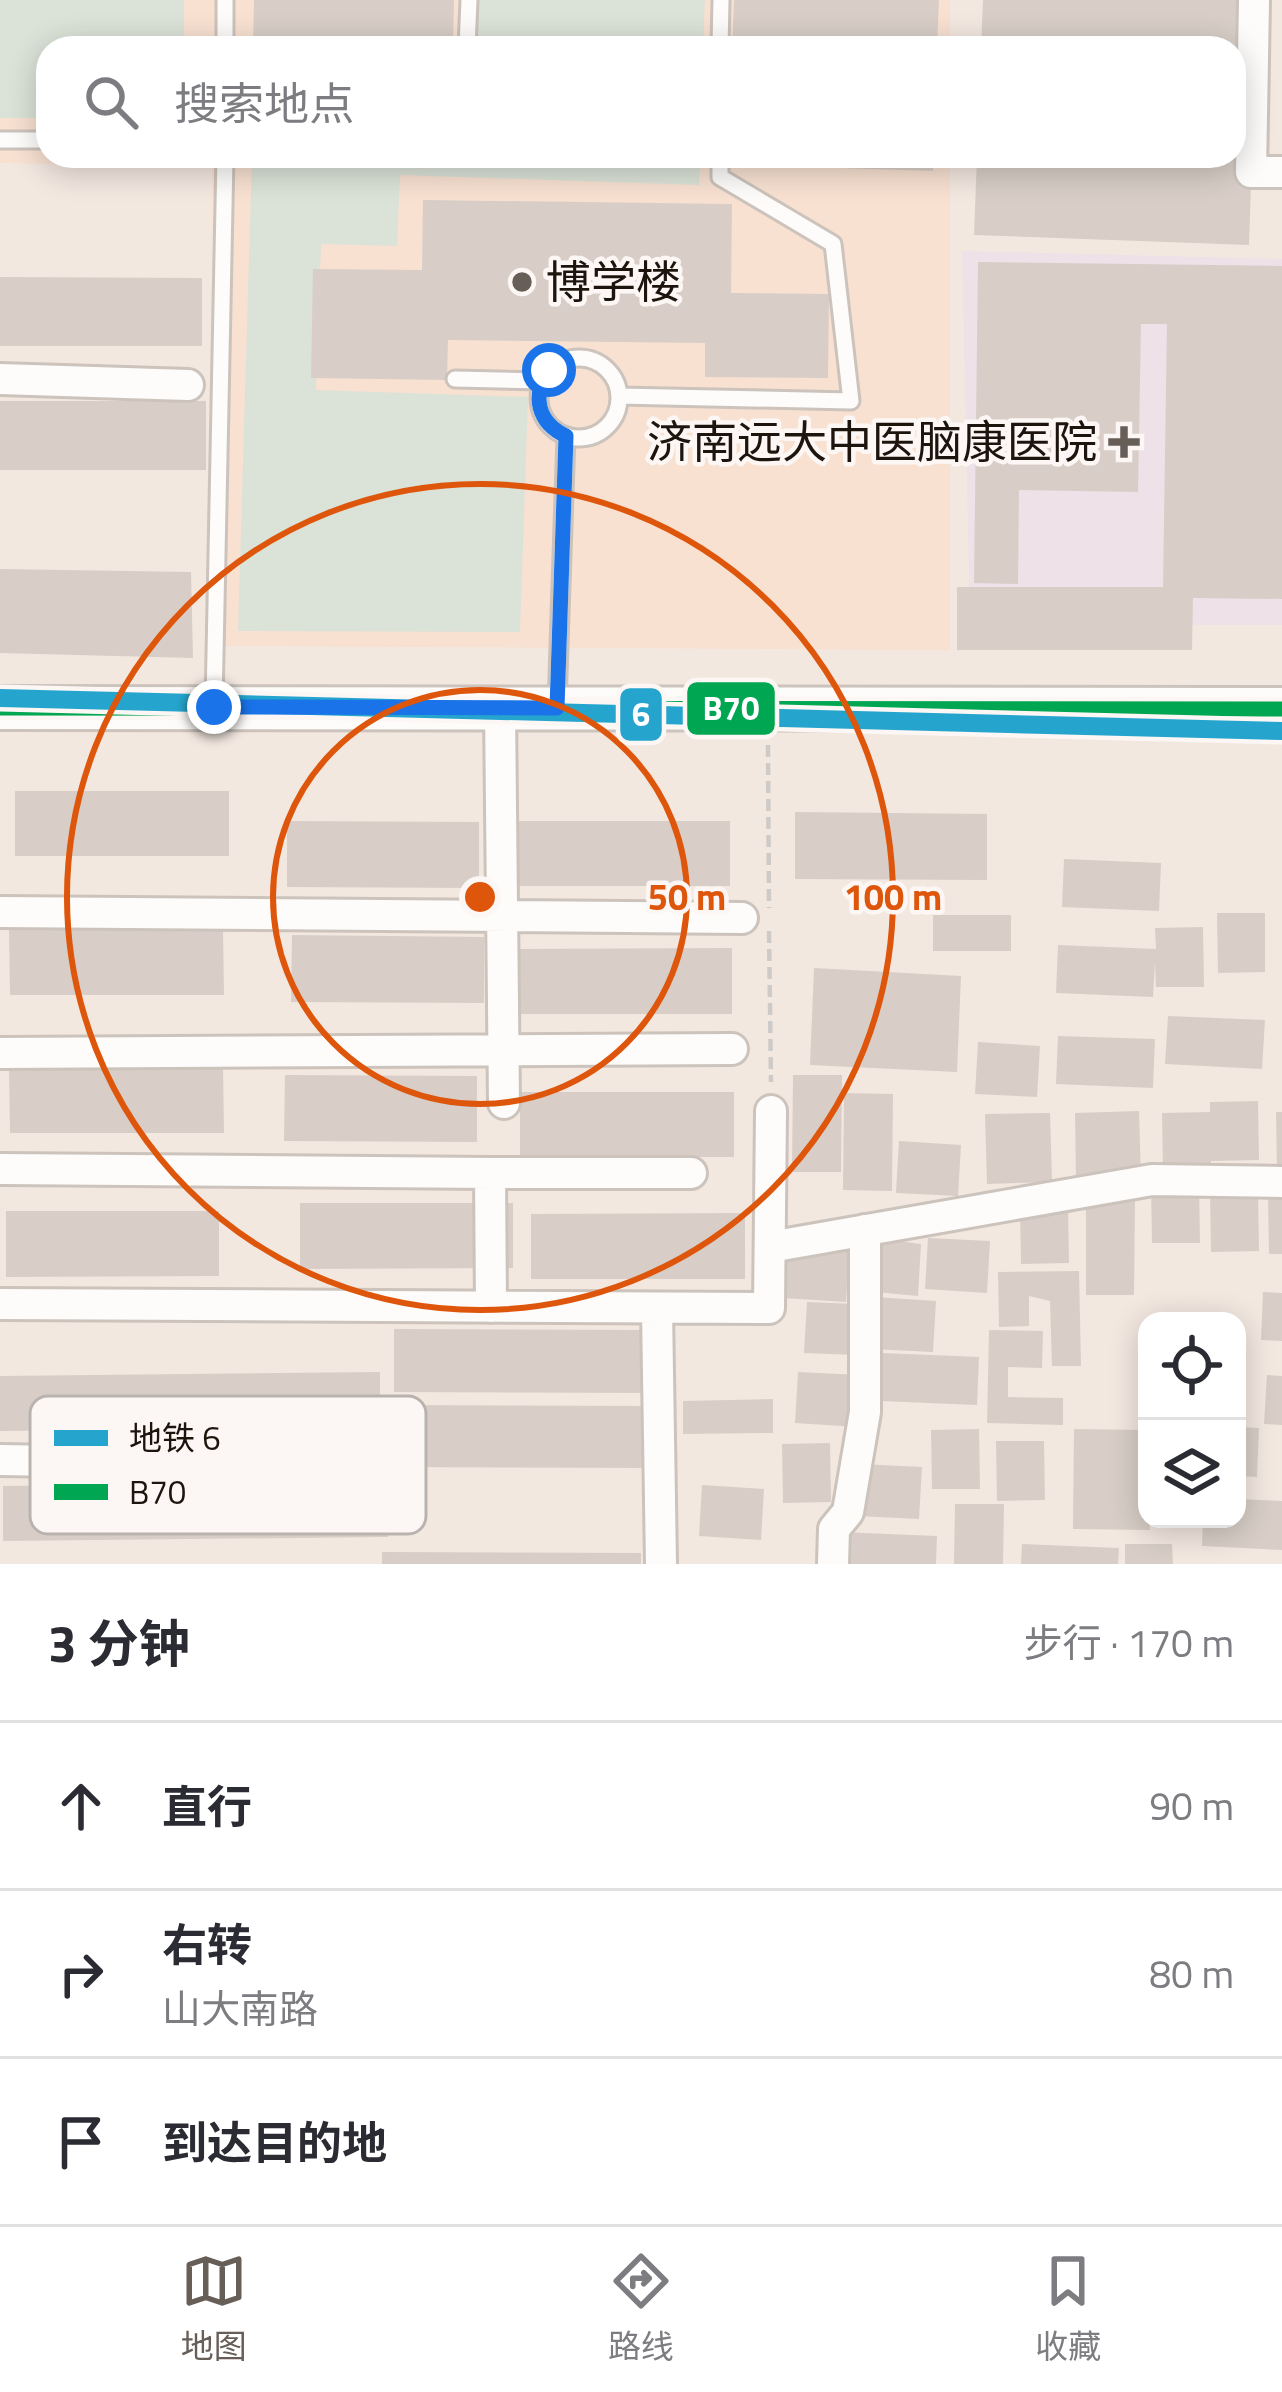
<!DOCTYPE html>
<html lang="zh">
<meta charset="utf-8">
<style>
:root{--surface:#fff;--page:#f2f2f3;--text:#2b2b33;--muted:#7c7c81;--line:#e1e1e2;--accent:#685e58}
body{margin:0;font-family:"Titillium Web","Noto Sans SC",sans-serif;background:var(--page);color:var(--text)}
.controls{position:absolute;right:36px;bottom:36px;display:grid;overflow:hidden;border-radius:24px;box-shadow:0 6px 30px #0003}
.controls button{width:108px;height:108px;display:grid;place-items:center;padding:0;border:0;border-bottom:3px solid var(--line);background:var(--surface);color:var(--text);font:60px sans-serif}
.stop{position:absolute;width:36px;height:36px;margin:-27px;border:9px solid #1a73e8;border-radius:50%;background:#fff}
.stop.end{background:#1a73e8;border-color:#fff;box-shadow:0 3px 12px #0008}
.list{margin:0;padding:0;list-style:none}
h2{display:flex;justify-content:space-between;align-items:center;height:156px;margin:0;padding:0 48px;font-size:51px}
h2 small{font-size:39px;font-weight:400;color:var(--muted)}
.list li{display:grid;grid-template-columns:78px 1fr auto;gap:36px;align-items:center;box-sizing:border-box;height:168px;padding:0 48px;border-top:3px solid var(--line)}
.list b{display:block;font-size:45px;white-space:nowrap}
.list p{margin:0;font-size:39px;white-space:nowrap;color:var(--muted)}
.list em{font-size:39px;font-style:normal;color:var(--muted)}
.icon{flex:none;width:66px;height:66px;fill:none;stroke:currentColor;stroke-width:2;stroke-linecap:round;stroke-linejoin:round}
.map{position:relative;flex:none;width:1282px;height:1564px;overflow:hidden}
.search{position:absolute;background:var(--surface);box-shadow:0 6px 30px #0003;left:36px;right:36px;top:36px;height:132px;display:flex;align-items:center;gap:30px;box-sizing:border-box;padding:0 42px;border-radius:36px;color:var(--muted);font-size:45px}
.sheet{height:660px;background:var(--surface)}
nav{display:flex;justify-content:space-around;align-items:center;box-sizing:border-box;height:168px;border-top:3px solid var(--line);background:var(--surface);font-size:33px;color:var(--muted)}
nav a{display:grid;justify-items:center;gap:6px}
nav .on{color:var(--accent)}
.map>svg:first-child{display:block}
.built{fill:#f8e1d1}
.medical{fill:#eee1e8}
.green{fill:#dbe2d7}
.building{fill:#d8cec7}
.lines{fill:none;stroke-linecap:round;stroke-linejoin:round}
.service-casing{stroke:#ccc3bc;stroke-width:21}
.minor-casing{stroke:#ccc3bc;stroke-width:36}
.secondary-casing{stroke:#ccc3bc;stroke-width:48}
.path{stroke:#cecac8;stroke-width:4.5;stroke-dasharray:12 6;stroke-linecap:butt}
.service{stroke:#fdfcfa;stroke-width:15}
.minor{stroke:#fdfcfa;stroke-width:30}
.secondary{stroke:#fdfcfa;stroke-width:42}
.bus-1-casing{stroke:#fcf7f4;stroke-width:24}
.bus-1{stroke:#00a651;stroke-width:15}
.metro-1-casing{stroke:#fcf7f4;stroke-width:27}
.metro-1{stroke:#25a5ce;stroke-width:18}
.route{stroke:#1a73e8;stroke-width:15}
.ring{fill:none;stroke:#de560c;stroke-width:6}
.poi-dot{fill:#685e58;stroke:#fcf7f4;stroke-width:4.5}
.labels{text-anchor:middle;stroke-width:9;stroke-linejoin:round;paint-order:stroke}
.poi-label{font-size:45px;fill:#1d140e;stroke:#fcf7f4;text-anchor:start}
.key{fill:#fcf7f4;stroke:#b9b3af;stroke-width:3}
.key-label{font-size:33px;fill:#1d140e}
.centre{fill:#de560c;stroke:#fcf7f4;stroke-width:6}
.ring-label{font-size:36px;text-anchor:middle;font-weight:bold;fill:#de560c;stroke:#fcf7f4;stroke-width:9;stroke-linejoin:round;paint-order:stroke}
.line-badge{stroke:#fcf7f4;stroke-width:4.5}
.badge-label{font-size:33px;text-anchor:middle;font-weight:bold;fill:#fff}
</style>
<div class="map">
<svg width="1282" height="1564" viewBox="0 0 1282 1564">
<rect width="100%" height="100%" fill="#f3e8e0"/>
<path class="built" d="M0 0H950V48H48V156H950V650L216 646 212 167 0 163Z"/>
<path class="medical" d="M962 251 1282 259V625H970Z"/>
<path class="green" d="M0 0H184V48H48V118H0Z
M476 0H705L703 48H475Z
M252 156H700L699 185 400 175 397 246 321 244 316 390 528 397 520 632 238 631Z"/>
<path class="building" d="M254 0H454L453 48H253Z
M734 0H939L937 48H732Z
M983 0H1257L1249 245 974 235 977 156H1234V48H981Z
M766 156H934L933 171 775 166Z
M423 200 732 204 731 293 829 294 828 378 705 377V343L448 340 447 380 311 378 313 269 422 270Z
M978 262 1282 266V599L1193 598 1192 650H957V587H1163L1167 324H1141L1138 492 1019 490 1018 584 974 583Z
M0 277 202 278V346H0Z
M0 401H206V470H0Z
M0 569 191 572 193 658 0 653Z
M15 791H229V856H15Z
M795 812 987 814V880L795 879Z
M287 821 479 822V888L287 887Z
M516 821H730V886H516Z
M1064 859 1161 863 1159 911 1062 907Z
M1217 913H1265V972L1218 973Z
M933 915H1011V951H933Z
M1203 927 1204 987H1156L1155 962 1153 997 1056 993 1058 945 1156 949 1155 928Z
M9 930H223L224 995H10Z
M292 935 484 937V1003L291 1002Z
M732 948V1014H519V949Z
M814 968 961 976 957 1072 810 1065Z
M1168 1016 1265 1020 1262 1069 1165 1064Z
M1058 1036 1155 1039 1153 1088 1056 1084Z
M978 1042 1040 1046 1037 1097 975 1094Z
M9 1068H223L224 1133H10Z
M285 1075 477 1076V1142L284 1141Z
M793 1075H842L841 1172H792Z
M520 1092H734V1157H520Z
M844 1093 893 1094 892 1191 843 1190Z
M1258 1101 1259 1160 1211 1161V1171L1163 1172 1162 1113 1210 1112V1102Z
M1139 1111 1141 1180 1076 1182 1075 1113Z
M1276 1112H1282V1171H1277Z
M1050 1113 1052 1182 987 1184 985 1114Z
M899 1141 961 1145 958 1196 896 1193Z
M1199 1183 1200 1243H1152L1151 1184Z
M1258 1191 1259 1251 1211 1252 1210 1192Z
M1282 1194V1254H1269L1268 1195Z
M1086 1198H1135L1134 1295H1086Z
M300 1203H513V1268L300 1269Z
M1068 1204 1069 1263 1021 1264 1020 1205Z
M6 1211H219V1276L6 1277Z
M745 1213V1279H531V1214Z
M875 1238 921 1244 918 1296 875 1292Z
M928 1238 990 1241 987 1293 925 1289Z
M787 1247 849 1250 846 1302 784 1298Z
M1079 1271 1081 1366H1052L1050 1301 1029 1296V1326L999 1327 998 1272Z
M1263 1292 1282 1293V1341L1261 1340Z
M874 1297 936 1301 933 1352 871 1349Z
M807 1302 855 1304V1355L804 1353Z
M394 1329 653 1330V1393L394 1392Z
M989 1330 1043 1331 1042 1368 1008 1367V1397L1063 1398V1425L987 1423Z
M882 1353 979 1357 977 1405 880 1401Z
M380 1372V1427L0 1431V1376Z
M798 1372 860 1375 857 1427 795 1423Z
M1267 1375 1282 1376V1425L1264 1424Z
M773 1399V1433L683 1434V1401Z
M392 1405 651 1406V1468L392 1467Z
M1237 1427 1259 1428 1257 1477 1237 1476Z
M979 1429 980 1489H932L931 1430Z
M1074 1429 1147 1430 1150 1530 1073 1529Z
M996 1441H1044L1045 1500 997 1501Z
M830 1443 831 1502 783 1503 782 1444Z
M860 1464 922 1467 919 1519 857 1516Z
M387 1482 388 1537 3 1541V1486Z
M702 1485 764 1489 761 1540 699 1536Z
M1237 1499 1282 1501V1550L1202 1546 1203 1519H1237Z
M955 1504H1004L1003 1564H954Z
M840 1532 937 1536 936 1564H838Z
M1022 1544 1119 1548 1118 1564H1021Z
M1125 1544H1172L1173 1564H1125Z
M382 1552 641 1553V1564H382Z"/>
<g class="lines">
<defs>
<path id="service" d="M225 0V48
M467 48 469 0
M720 48 721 0
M0 140H48
M539 398a40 40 0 1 1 80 0a40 40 0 1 1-80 0Z
M455 379 541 381
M619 396 851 401 833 244 720 177V156
M214 704 225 156
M557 705 566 436"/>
<path id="minor" d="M1254 0 1251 172H1282
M0 379 188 385
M500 708 504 1103
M0 912 742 918
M0 1053 732 1049
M0 1169 490 1173
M770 1247 1152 1180 1282 1182
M0 1304 769 1308 771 1111
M491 1307 490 1173H691
M657 1309 661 1564
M0 1460 361 1466
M833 1564 834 1529 848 1512 865 1412V1230"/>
<path id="secondary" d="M0 708 1282 709"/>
</defs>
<use href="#service" class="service-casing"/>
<use href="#minor" class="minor-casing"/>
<use href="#secondary" class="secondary-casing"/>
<path class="path" d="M768 745 769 908
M769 931 771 1082"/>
<use href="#service" class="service"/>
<use href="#minor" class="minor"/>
<use href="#secondary" class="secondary"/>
<defs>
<path id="bus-1" d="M0 708 1282 709"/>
</defs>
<use href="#bus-1" class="bus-1-casing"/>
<use href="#bus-1" class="bus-1"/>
<defs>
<path id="metro-1" d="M0 698 1282 731"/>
</defs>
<use href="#metro-1" class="metro-1-casing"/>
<use href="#metro-1" class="metro-1"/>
</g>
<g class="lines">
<path class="route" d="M214 707 557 708 566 436C538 423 531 396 549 370"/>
</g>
<g class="ring">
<circle cx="480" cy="897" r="207"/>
<circle cx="480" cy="897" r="413"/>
</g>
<g class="poi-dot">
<circle cx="522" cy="282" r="12"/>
<path d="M1118 424h12v12h12v12h-12v12h-12v-12h-12v-12h12z"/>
</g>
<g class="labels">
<g class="poi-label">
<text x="546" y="298">博学楼</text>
<text x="1097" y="458" text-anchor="end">济南远大中医脑康医院</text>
</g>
</g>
<rect x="30" y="1396" width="396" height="138" rx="18" class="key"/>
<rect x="54" y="1430" width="54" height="16" fill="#25a5ce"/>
<rect x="54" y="1484" width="54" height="16" fill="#00a651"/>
<g class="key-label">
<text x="129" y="1450">地铁 6</text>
<text x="129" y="1504">B70</text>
</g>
<circle cx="480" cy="897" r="18" class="centre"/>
<g class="ring-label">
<text x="687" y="910">50 m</text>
<text x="893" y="910">100 m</text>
</g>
<g class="line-badge">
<rect x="685" y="680" width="92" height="57" rx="12" fill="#00a651"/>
<rect x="618" y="686" width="46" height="57" rx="12" fill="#25a5ce"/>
</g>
<g class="badge-label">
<text x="731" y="720">B70</text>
<text x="641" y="726">6</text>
</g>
</svg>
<div class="controls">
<button><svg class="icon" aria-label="locate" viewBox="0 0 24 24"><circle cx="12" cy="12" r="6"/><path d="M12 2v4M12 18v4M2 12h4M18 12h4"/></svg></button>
<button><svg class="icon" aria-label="layers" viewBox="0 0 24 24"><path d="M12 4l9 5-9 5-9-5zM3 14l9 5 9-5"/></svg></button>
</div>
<div class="stop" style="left:549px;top:370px"></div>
<div class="stop end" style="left:214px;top:707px"></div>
<div class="search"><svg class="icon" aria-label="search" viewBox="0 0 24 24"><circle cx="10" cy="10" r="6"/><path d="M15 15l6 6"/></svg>搜索地点</div>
</div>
<section class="sheet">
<h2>3 分钟<small>步行 · 170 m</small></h2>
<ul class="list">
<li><svg class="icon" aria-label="ahead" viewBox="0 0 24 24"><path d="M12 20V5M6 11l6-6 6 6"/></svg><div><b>直行</b></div><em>90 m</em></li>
<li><svg class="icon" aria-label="right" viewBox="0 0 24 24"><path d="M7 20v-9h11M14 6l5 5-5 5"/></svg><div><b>右转</b><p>山大南路</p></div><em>80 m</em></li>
<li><svg class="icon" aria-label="arrive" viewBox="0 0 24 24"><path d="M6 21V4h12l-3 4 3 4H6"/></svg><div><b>到达目的地</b></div></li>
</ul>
</section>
<nav>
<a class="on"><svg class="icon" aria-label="map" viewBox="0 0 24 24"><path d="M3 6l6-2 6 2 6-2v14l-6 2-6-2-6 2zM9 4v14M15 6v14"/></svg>地图</a>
<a><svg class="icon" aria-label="directions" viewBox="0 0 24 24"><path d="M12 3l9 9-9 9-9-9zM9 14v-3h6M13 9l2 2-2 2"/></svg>路线</a>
<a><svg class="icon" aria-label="saved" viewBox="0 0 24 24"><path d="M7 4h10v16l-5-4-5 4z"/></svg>收藏</a>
</nav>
